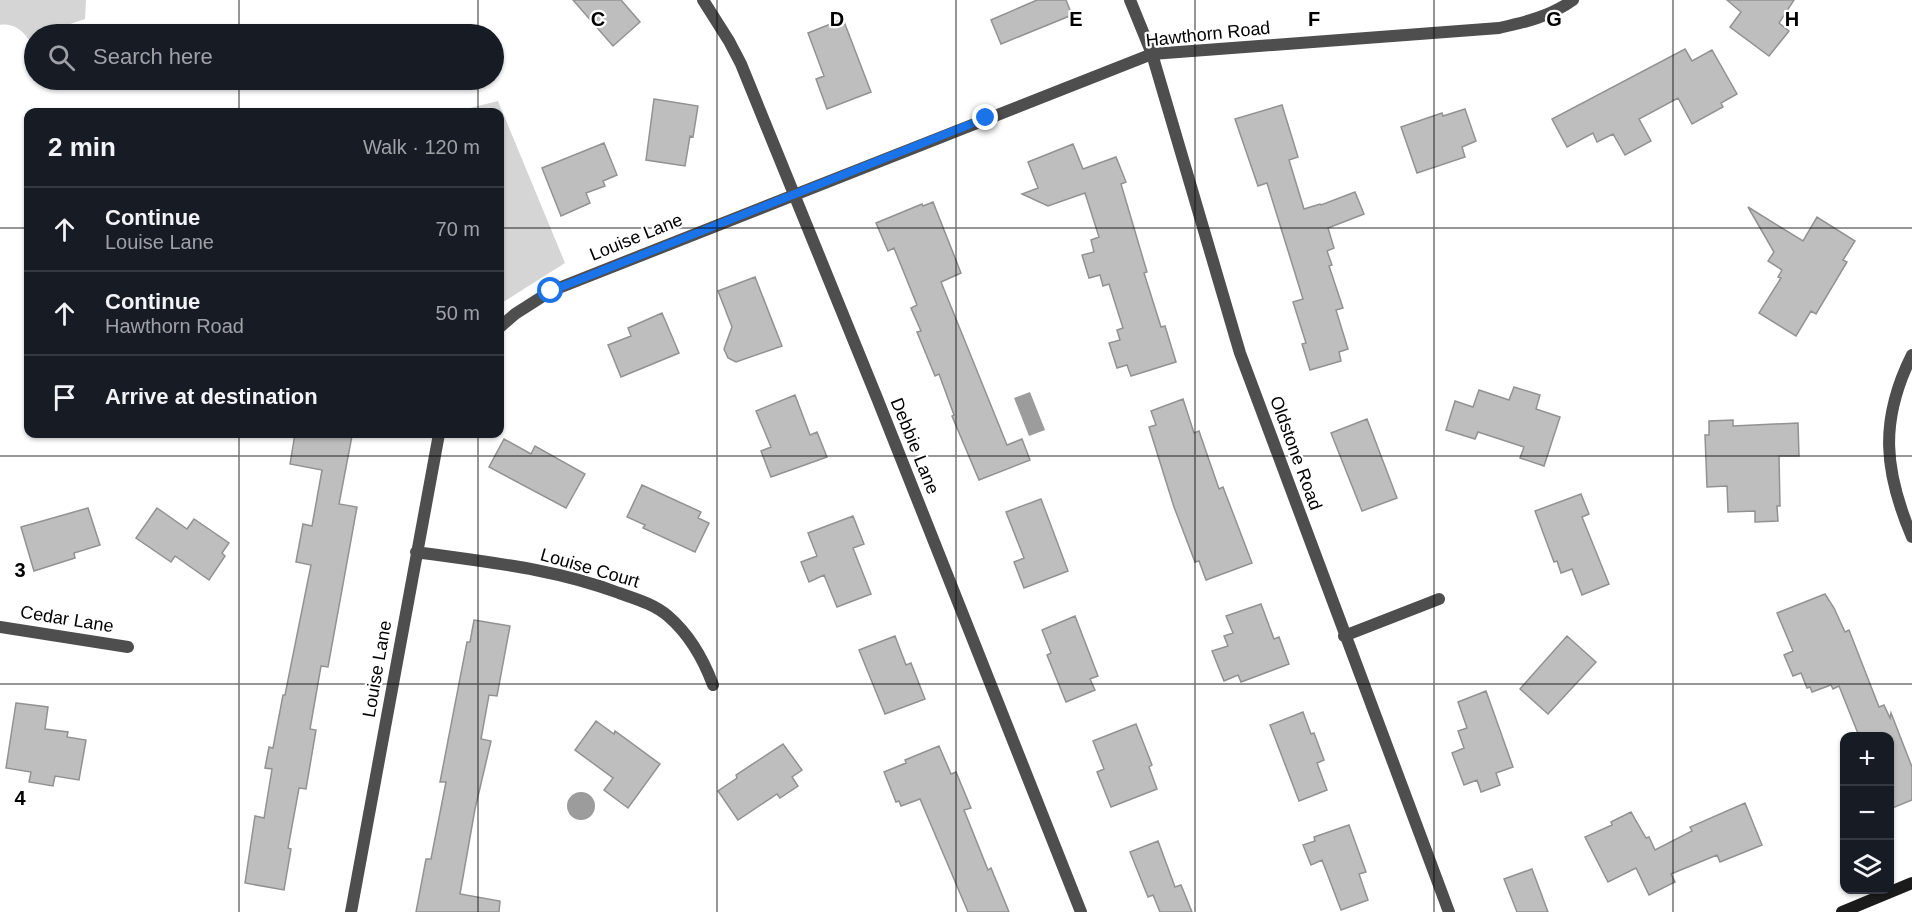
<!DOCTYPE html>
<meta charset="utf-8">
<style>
:root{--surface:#171b24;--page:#20242c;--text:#f1f3f6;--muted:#9ea1a6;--line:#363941}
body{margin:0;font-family:Helvetica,sans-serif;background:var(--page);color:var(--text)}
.controls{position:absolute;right:18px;bottom:18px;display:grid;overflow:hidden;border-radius:12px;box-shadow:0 2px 4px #0004}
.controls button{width:54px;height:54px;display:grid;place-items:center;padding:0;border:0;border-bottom:2px solid var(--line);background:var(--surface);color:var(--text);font:30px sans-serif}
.stop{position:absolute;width:18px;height:18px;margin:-14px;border:4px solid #1a73e8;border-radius:50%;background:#fff}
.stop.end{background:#1a73e8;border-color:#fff;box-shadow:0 2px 6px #0008}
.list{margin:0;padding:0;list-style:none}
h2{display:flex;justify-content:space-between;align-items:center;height:78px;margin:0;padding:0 24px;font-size:26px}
h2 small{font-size:20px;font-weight:400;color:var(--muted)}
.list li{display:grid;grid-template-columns:39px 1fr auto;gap:18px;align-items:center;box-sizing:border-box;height:84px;padding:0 24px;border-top:2px solid var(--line)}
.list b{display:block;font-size:22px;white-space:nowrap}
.list p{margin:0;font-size:20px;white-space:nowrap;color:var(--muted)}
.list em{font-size:20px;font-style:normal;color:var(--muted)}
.icon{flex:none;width:33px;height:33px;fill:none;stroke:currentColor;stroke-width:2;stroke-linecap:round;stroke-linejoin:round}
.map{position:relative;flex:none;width:1912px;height:912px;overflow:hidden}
.search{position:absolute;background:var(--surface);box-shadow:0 2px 4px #0004;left:24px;top:24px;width:480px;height:66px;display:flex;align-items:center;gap:15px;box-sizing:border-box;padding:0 21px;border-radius:33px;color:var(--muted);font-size:22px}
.panel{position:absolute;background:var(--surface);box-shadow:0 2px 4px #0004;left:24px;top:108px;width:480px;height:330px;border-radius:12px}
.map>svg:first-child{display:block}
.green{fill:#d5d5d5}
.water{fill:#9c9c9c}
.building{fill:#bebebe;stroke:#929292;stroke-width:1.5}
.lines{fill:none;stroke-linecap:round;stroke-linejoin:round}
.street{stroke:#4e4e4e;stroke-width:12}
.secondary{stroke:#1b1b1b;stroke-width:12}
.route{stroke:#1a73e8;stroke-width:8}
.grid{fill:none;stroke:#000;stroke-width:1.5;stroke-opacity:0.55}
.labels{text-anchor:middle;stroke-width:4.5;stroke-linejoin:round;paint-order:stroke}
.street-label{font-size:18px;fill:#000;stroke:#fff}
.grid-label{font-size:20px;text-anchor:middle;font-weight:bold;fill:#000;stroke:#fff;stroke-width:4.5;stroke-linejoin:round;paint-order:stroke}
</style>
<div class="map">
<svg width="1912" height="912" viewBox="0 0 1912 912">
<rect width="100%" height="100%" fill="#fff"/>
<path class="green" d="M0 0H86L85 19 41 34H34V37L28 39C22 29 11 23 0 25Z
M498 101 565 263 500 304V112H454Z"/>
<path class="water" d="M1030 392 1045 430 1029 436 1014 398Z
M567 806a14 14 0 1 1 28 0a14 14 0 1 1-28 0Z"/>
<path class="building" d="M573 0H621L640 22 613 46Z
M1037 0H1066L1072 15 1001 44 991 20Z
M1727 0H1794L1779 23 1789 31 1769 56 1730 27 1741 12Z
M843 19 871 92 827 109 816 79 824 76 808 33Z
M1685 49 1692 61 1712 50 1737 94 1721 103 1723 107 1692 124 1678 98 1639 119 1651 141 1625 155 1613 134 1597 142 1593 133 1567 147 1552 119Z
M654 99 698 106 693 137 690 136 685 166 646 160Z
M1282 105 1298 157 1289 160 1304 209 1320 204 1321 205 1355 192 1364 214 1328 228 1334 248 1327 251 1332 265 1329 266 1343 308 1336 310 1348 349 1339 352 1341 361 1310 370 1302 344 1306 343 1293 302 1303 299 1267 183 1258 186 1235 119Z
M1465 109 1476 141 1462 147 1465 157 1417 173 1401 127 1442 113 1443 116Z
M604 143 617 175 603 181 605 186 586 193 590 203 561 216 542 168Z
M1073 144 1083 169 1116 157 1126 182 1121 184 1147 272 1144 273 1161 327 1165 326 1176 362 1131 376 1127 365 1117 368 1109 343 1120 340 1117 330 1123 328 1109 284 1103 286 1100 275 1089 278 1082 255 1094 252 1091 240 1099 237 1085 193 1048 206 1022 194 1038 188 1028 162Z
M933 202 961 273 941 282 1007 445 1022 439 1030 460 979 480 952 416 954 415 939 374 935 376 917 332 921 331 911 308 917 305 894 248 888 251 876 223 922 204 923 206Z
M1748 207 1803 241 1817 217 1855 241 1843 260 1847 262 1816 314 1811 311 1796 336 1759 313 1781 278 1778 277 1782 270 1768 261 1774 252Z
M755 277 782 346 736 362 728 358 724 349 732 327 718 291Z
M662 313 679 353 621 377 608 345 631 336 628 328Z
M1514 387 1540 395 1536 409 1560 417 1544 466 1520 458 1524 447 1478 432 1475 439 1446 430 1455 401 1473 407 1479 390 1509 400Z
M795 395 810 435 817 432 827 457 771 477 761 451 771 447 756 411Z
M1183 399 1194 433 1199 431 1219 489 1223 487 1252 563 1206 580 1199 561 1195 562 1174 507 1149 427 1156 425 1151 411Z
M1367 419 1397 498 1362 511 1331 433Z
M1733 420V426L1798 423 1799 456H1779L1780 506H1777L1778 521 1755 522V511L1728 512 1727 486 1707 487 1705 435H1709V421Z
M295 434H334L352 436 339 504 357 507 328 667 321 666 310 729 316 730 306 789 299 788 288 848 291 849 284 890 245 883 255 816 264 818 272 769 265 768 269 747 273 748 283 695H285L311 565 296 562 303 524 312 526 322 470 290 464Z
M504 439 531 454 535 446 585 474 566 508 489 467Z
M642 485 701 512 698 518 709 523 695 552 643 528 645 525 627 517Z
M1581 494 1589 514 1582 517 1609 584 1582 595 1572 569 1561 573 1557 561 1554 562 1535 511Z
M1041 499 1068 571 1024 588 1014 562 1024 558 1006 512Z
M88 508 100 545 74 553 75 558 34 571 21 527Z
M157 508 187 529 194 519 229 543 222 553 225 556 209 580 175 556 171 562 136 538Z
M853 516 864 544 853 548 871 594 837 607 824 575 809 582 801 562 817 556 808 533Z
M1825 594 1834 608 1845 632 1849 630 1879 707 1884 705 1890 718 1891 713 1912 767V800L1890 809V736H1859L1839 686 1833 689 1831 685 1812 692 1810 687 1807 688 1801 673 1793 676 1784 655 1793 651 1777 613Z
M1261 604 1274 639 1279 637 1289 664 1241 682 1238 675 1224 681 1212 651 1228 646 1224 636 1233 633 1226 616Z
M1075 616 1098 676 1090 679 1095 690 1066 702 1047 655 1051 653 1042 630Z
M474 620 510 626 497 696 489 695 481 739 491 741 475 809 460 894 500 901 499 912H416L426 859H431L446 782H440L467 642H470Z
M895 636 906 665 911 663 925 699 885 714 859 650Z
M1567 636 1596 662 1548 714 1520 689Z
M1486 691 1513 767 1496 773 1500 785 1481 792 1477 780 1464 785 1452 753 1464 748 1458 731 1467 728 1458 702Z
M16 703 48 707 45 729 68 732 67 737 86 740 79 780 55 776 53 786 29 782 31 772 6 768Z
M1303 712 1311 734 1314 733 1324 760 1317 763 1327 790 1299 801 1270 725Z
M596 721 614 734 615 731 660 764 628 808 604 790 613 778 575 750Z
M1136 724 1152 765 1149 767 1157 789 1111 807 1097 772 1104 769 1093 741Z
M783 744 802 770 792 777 798 786 780 798 777 794 738 820 718 791 737 778 736 775Z
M939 746 951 774 956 772 971 808 964 810 988 870 991 868 1009 912H968L920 799 901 806 899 801 896 802 884 772 906 763 905 760Z
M1745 803 1762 845 1720 862 1717 855 1671 874 1675 882 1649 895 1636 868 1608 882 1585 837 1612 825 1611 822 1631 812 1646 838 1649 837 1655 850 1692 831 1690 827Z
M1349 825 1366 872 1359 874 1368 900 1341 910 1322 860 1311 865 1303 845 1315 841 1314 837Z
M1158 841 1175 887 1181 885 1192 912H1160L1153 895 1148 897 1130 852Z
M1532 869 1548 912H1517L1504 879Z"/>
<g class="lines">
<path class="street" d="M703 0 729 41 741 64 877 398 1081 912
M1130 0 1152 54 1240 353 1449 912
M500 327 515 314 551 291 1152 54 1499 28C1526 22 1551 16 1573 0
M1912 355C1879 421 1884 471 1912 537
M416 552C485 562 553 568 619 593 636 599 654 604 668 616 690 635 703 658 713 685
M0 627 128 647
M1344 636 1439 599
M351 912 439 434"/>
<path class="secondary" d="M1842 912 1912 883"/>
</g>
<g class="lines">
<path class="route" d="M551 291 986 118"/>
</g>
<path class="grid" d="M239 0V34M478 0V34M717 0V912M956 0V912M1195 0V912M1434 0V912M1673 0V912M239 80V112M478 80V112M0 228H28M500 228H1912M239 434V912M478 434V912M0 456H1912M0 684H1912"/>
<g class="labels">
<g class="street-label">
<text transform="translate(1208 34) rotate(-6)" y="6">Hawthorn Road</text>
<text transform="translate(636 237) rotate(-22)" y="6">Louise Lane</text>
<text transform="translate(915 446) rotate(68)" y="6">Debbie Lane</text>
<text transform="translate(1296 453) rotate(70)" y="6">Oldstone Road</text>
<text transform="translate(590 568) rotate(16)" y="6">Louise Court</text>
<text transform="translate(67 619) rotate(9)" y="6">Cedar Lane</text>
<text transform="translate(377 669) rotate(-80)" y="6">Louise Lane</text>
</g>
</g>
<g class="grid-label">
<text x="598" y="26">C</text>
<text x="837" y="26">D</text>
<text x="1076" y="26">E</text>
<text x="1314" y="26">F</text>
<text x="1554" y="26">G</text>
<text x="1792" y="26">H</text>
<text x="20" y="577">3</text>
<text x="20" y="805">4</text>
</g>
</svg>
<div class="controls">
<button>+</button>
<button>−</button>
<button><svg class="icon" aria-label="layers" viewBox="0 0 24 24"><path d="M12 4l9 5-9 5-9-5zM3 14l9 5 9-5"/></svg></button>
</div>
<div class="stop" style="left:551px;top:291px"></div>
<div class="stop end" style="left:986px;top:118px"></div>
<div class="search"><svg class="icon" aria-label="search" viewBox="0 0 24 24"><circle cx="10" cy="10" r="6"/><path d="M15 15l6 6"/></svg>Search here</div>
<section class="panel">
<h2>2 min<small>Walk · 120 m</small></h2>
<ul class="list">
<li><svg class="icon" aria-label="ahead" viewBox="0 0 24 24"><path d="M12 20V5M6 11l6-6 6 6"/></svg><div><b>Continue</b><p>Louise Lane</p></div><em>70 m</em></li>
<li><svg class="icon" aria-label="ahead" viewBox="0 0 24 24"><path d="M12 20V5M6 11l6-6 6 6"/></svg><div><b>Continue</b><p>Hawthorn Road</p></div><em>50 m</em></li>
<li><svg class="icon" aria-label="arrive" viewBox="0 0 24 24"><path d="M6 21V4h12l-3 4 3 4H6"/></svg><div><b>Arrive at destination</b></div></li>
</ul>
</section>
</div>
